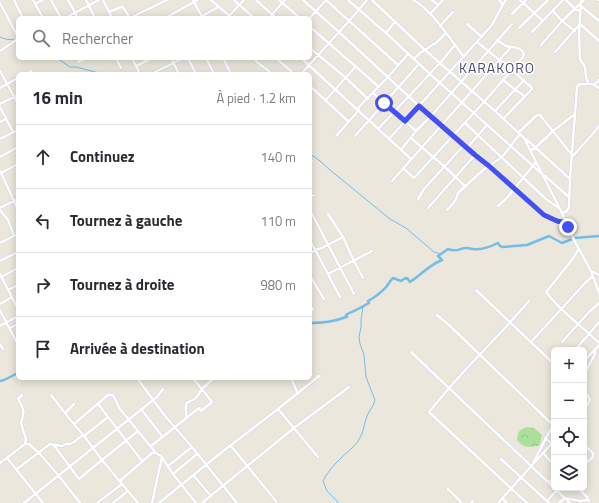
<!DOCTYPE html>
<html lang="fr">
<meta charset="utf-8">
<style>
:root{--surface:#fff;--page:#f2f2f3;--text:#2b2b33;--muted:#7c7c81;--line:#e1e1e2}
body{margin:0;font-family:"Titillium Web",sans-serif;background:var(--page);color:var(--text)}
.controls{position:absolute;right:12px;bottom:12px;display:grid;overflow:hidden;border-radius:6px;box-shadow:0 2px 10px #0003}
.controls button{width:36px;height:36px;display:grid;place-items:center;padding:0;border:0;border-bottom:1px solid var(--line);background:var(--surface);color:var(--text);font:20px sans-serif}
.stop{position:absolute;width:12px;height:12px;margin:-9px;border:3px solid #4350f2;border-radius:50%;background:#fff}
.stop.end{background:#4350f2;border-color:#fff;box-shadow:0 1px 4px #0008}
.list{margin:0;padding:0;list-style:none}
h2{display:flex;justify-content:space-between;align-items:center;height:52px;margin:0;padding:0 16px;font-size:17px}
h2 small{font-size:13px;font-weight:400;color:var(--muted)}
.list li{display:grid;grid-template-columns:26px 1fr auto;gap:12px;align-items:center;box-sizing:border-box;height:64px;padding:0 16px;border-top:1px solid var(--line)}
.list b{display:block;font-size:15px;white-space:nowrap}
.list em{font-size:13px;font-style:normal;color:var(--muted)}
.icon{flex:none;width:22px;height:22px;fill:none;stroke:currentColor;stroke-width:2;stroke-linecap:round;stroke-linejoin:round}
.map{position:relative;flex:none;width:599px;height:503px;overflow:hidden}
.search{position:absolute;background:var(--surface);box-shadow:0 2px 10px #0003;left:16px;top:16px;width:296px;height:44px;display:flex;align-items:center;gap:10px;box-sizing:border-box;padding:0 14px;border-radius:6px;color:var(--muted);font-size:15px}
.panel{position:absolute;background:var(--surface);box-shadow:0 2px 10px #0003;left:16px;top:72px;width:296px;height:308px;border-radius:6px}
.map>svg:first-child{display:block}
.forest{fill:url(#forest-crowns)}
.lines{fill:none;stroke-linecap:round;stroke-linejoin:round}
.stream{stroke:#73bde9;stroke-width:1}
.river{stroke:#73bde9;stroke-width:2.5}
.minor-casing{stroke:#d2d3e2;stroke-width:3.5}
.minor{stroke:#fff;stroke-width:2.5}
.route{stroke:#4350f2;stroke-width:5}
.labels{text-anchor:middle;stroke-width:3;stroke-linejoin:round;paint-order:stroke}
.quarter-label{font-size:14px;letter-spacing:1px;fill:#4c4f79;stroke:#fff}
</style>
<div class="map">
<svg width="599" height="503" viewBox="0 0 599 503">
<defs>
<pattern id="forest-crowns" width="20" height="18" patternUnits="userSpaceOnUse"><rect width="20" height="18" fill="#abe09b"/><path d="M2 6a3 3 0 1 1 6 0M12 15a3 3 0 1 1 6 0" fill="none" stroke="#93c086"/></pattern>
</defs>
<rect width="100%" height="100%" fill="#ebe7dc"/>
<path class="forest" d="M527 427 534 428 542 435 540 444 538 446C528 447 525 449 517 440 518 431 519 430 527 427Z"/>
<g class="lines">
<path class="stream" d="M0 37 5 39 15 40
M57 58 70 67H76L103 74
M310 154 320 161 330 170 390 219 406 228 434 252 441 254
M339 503 327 491 323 481C330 467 341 458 352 448 358 443 363 434 364 426 365 422 366 418 368 414 370 409 374 406 375 400L366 377 364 355 360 344 359 337 361 327V320L363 307"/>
<path class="river" d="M310 323C323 323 334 322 346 317H347L346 315C350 312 353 312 356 310 360 308 364 306 369 303L368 301C374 298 383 291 387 286 389 283 390 281 393 278L401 281 404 279 407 278 410 282C421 275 429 265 442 260L438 256 448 249C457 253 459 248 467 248 469 248 471 249 473 249 482 250 490 247 498 243L500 246 503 247 527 245 549 236 562 243 575 238 599 236
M0 381 4 380 18 373"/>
<defs>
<path id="minor" d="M14 0 23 18
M33 0 43 18
M51 0 61 18
M68 0 78 18
M86 0 95 18
M103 0 112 18
M193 0 202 17
M211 0 232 18
M234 0 254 18
M256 0 276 18
M279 0 300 18
M303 0 339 32 419 106 544 215 557 221 566 223
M326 0 398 65
M348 0 386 33 430 74 541 173
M372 0 425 50 495 111 524 138 562 213 574 240 591 271 599 293
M413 0C431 9 451 40 464 57
M432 0 438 5
M499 0 503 4
M520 0 543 21
M566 0 575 9 580 11
M581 0 579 34 580 59 585 67 586 77 588 82V83
M598 0H599
M0 3 18 37
M35 4 43 0
M581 6 599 21
M553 11 562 21 575 31
M109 12 121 7H123L130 18
M430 14 443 0
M512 14 526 0
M229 16 244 0
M65 18 99 0
M130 18 167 0
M165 18 198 0
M199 18 218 7
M269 18 285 0
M310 18 326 0
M467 24 482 37
M440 26 453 12
M310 27 354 65 379 87
M519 28 548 0
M532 32 563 0
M386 33 395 22
M477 42 512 70 532 88V89L503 119
M541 45 562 21 584 0
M310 48 346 78 368 99
M0 51 18 39
M555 52 580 24 599 41
M116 58 121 68
M132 58 140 74
M171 58 179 74
M188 58 196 74
M206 58 214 74
M223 58 231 74
M253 58C259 65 266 68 272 74
M276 58 294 74
M301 58 411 159
M414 59 420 53 437 42 446 33
M78 62 87 58
M136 66 153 58
M0 71 18 104
M25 74 31 71 33 74
M151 74 184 58
M301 74 349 21 367 0
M503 80 524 96
M594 85 599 80
M310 86 349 122
M0 88 18 78
M373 93 416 131
M326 100 356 66
M0 104 18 95
M0 107 13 132
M357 109 388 77 408 54
M495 111 524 80
M0 122 6 119
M465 123 531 185 546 199 559 208
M378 129 440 63 455 45
M518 133 537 115H540L572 155
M337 135 359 110
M355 136 419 64
M411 138 445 167 465 186
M0 139 18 130
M389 139 492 25 503 4 506 0
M526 139 570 179
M467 148 487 125
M401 150 416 131 431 116 512 24
M530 150 534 149 553 131 575 114
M0 157 18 147
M572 157 591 136 599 126
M310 163 312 161
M403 168 414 178 484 102 523 57 524 54C521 46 513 48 506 46 503 44 500 42 497 40
M0 171 4 179 18 210
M1 173 18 164
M545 176 569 197
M392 181 511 47
M310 197 314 195
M418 199 424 189 464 145
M498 206 506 199 536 162
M0 208 18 199
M428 208 475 155
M0 210 8 220 14 236
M310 210 354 294
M447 210C452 205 457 200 458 193L483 170 502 157 520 134
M562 213 567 211 569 207 570 179 577 87 579 84C590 85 589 81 599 88
M328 214 343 237 354 261 363 278
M310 240 340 297
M0 243 18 234
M578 250 574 257 547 291 546 292C561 312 582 326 599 343
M310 254 315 250 322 248 343 237
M0 261 18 252
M591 271 599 275
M0 274 18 309
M328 274 372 251
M310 276 324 299
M1 277 18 268
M8 290 18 285
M476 290 554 364
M0 304 12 297
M310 304 313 310
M0 310 18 345
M437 315 449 325 554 426
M0 326 18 316
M10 328 18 324
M531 342 586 282 593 276
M562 342 589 312 599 303
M0 344 3 349
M576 349 599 322
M411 352 570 503
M584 361 599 345
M584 375 595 354V349
M137 378 165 416 192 447 237 503
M291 378 298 394
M584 391C592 399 591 401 584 409
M22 395 18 399C24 409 25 412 21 423L26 439 25 444
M51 395 68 417 84 436 102 460 138 503
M98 404 142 461
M141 409 162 436
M278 409 318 457
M65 413 74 404
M186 417C187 413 184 408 187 403L196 398 202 389 214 378
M74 424 108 395H113L120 409 156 453 161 456 173 474 196 503
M84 436 108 417
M545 438 554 445
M25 444H29L39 453 59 476 80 503
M53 444 79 479 102 460 138 431
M584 445 593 453V457L584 465
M151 446 199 408 201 411 212 402 193 378
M231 446 276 501
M543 453 554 465
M7 458 43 503
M501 459 549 503
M0 463 25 444
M533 463 554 423
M168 466 192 447
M17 469 50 444 62 446 66 444H70L74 442 83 435
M173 474 197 454
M194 476 211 496
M120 481 152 453H155
M549 482 554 477
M578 488 587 497 589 501
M448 489 462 503
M502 498 507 503
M547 501 559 488
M24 503 157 397 163 389
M97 503 122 484
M113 503 128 491
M152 503 162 457
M159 503 222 452 278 409 319 376
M202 503 294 428 349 387
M471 503 473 501
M498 503 554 441
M527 503 429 412 449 388 468 367 505 328 529 301
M559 503 565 498 580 501 588 500"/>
</defs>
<use href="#minor" class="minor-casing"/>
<use href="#minor" class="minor"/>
</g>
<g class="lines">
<path class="route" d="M384 103 405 121 419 106 475 155 489 166 544 215 557 221 566 223 568 227"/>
</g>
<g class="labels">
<g class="quarter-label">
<text x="497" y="73">KARAKORO</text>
</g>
</g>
</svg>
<div class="controls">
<button>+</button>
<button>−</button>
<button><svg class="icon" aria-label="locate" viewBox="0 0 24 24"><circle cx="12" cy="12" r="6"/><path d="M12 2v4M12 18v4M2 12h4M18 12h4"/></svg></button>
<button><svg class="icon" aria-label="layers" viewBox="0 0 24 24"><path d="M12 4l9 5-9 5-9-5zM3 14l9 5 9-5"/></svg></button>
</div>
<div class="stop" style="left:384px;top:103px"></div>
<div class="stop end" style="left:568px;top:227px"></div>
<div class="search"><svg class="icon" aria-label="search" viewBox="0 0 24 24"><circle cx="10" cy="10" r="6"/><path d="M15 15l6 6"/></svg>Rechercher</div>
<section class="panel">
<h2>16 min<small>À pied · 1.2 km</small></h2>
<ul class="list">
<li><svg class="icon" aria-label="ahead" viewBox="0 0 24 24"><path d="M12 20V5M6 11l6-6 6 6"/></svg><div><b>Continuez</b></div><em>140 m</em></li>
<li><svg class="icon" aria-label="left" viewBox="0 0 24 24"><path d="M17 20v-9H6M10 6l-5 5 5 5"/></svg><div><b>Tournez à gauche</b></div><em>110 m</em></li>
<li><svg class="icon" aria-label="right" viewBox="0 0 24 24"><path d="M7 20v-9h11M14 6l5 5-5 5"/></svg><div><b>Tournez à droite</b></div><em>980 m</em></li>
<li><svg class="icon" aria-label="arrive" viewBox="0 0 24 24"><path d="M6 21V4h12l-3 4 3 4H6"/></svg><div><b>Arrivée à destination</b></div></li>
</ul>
</section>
</div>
